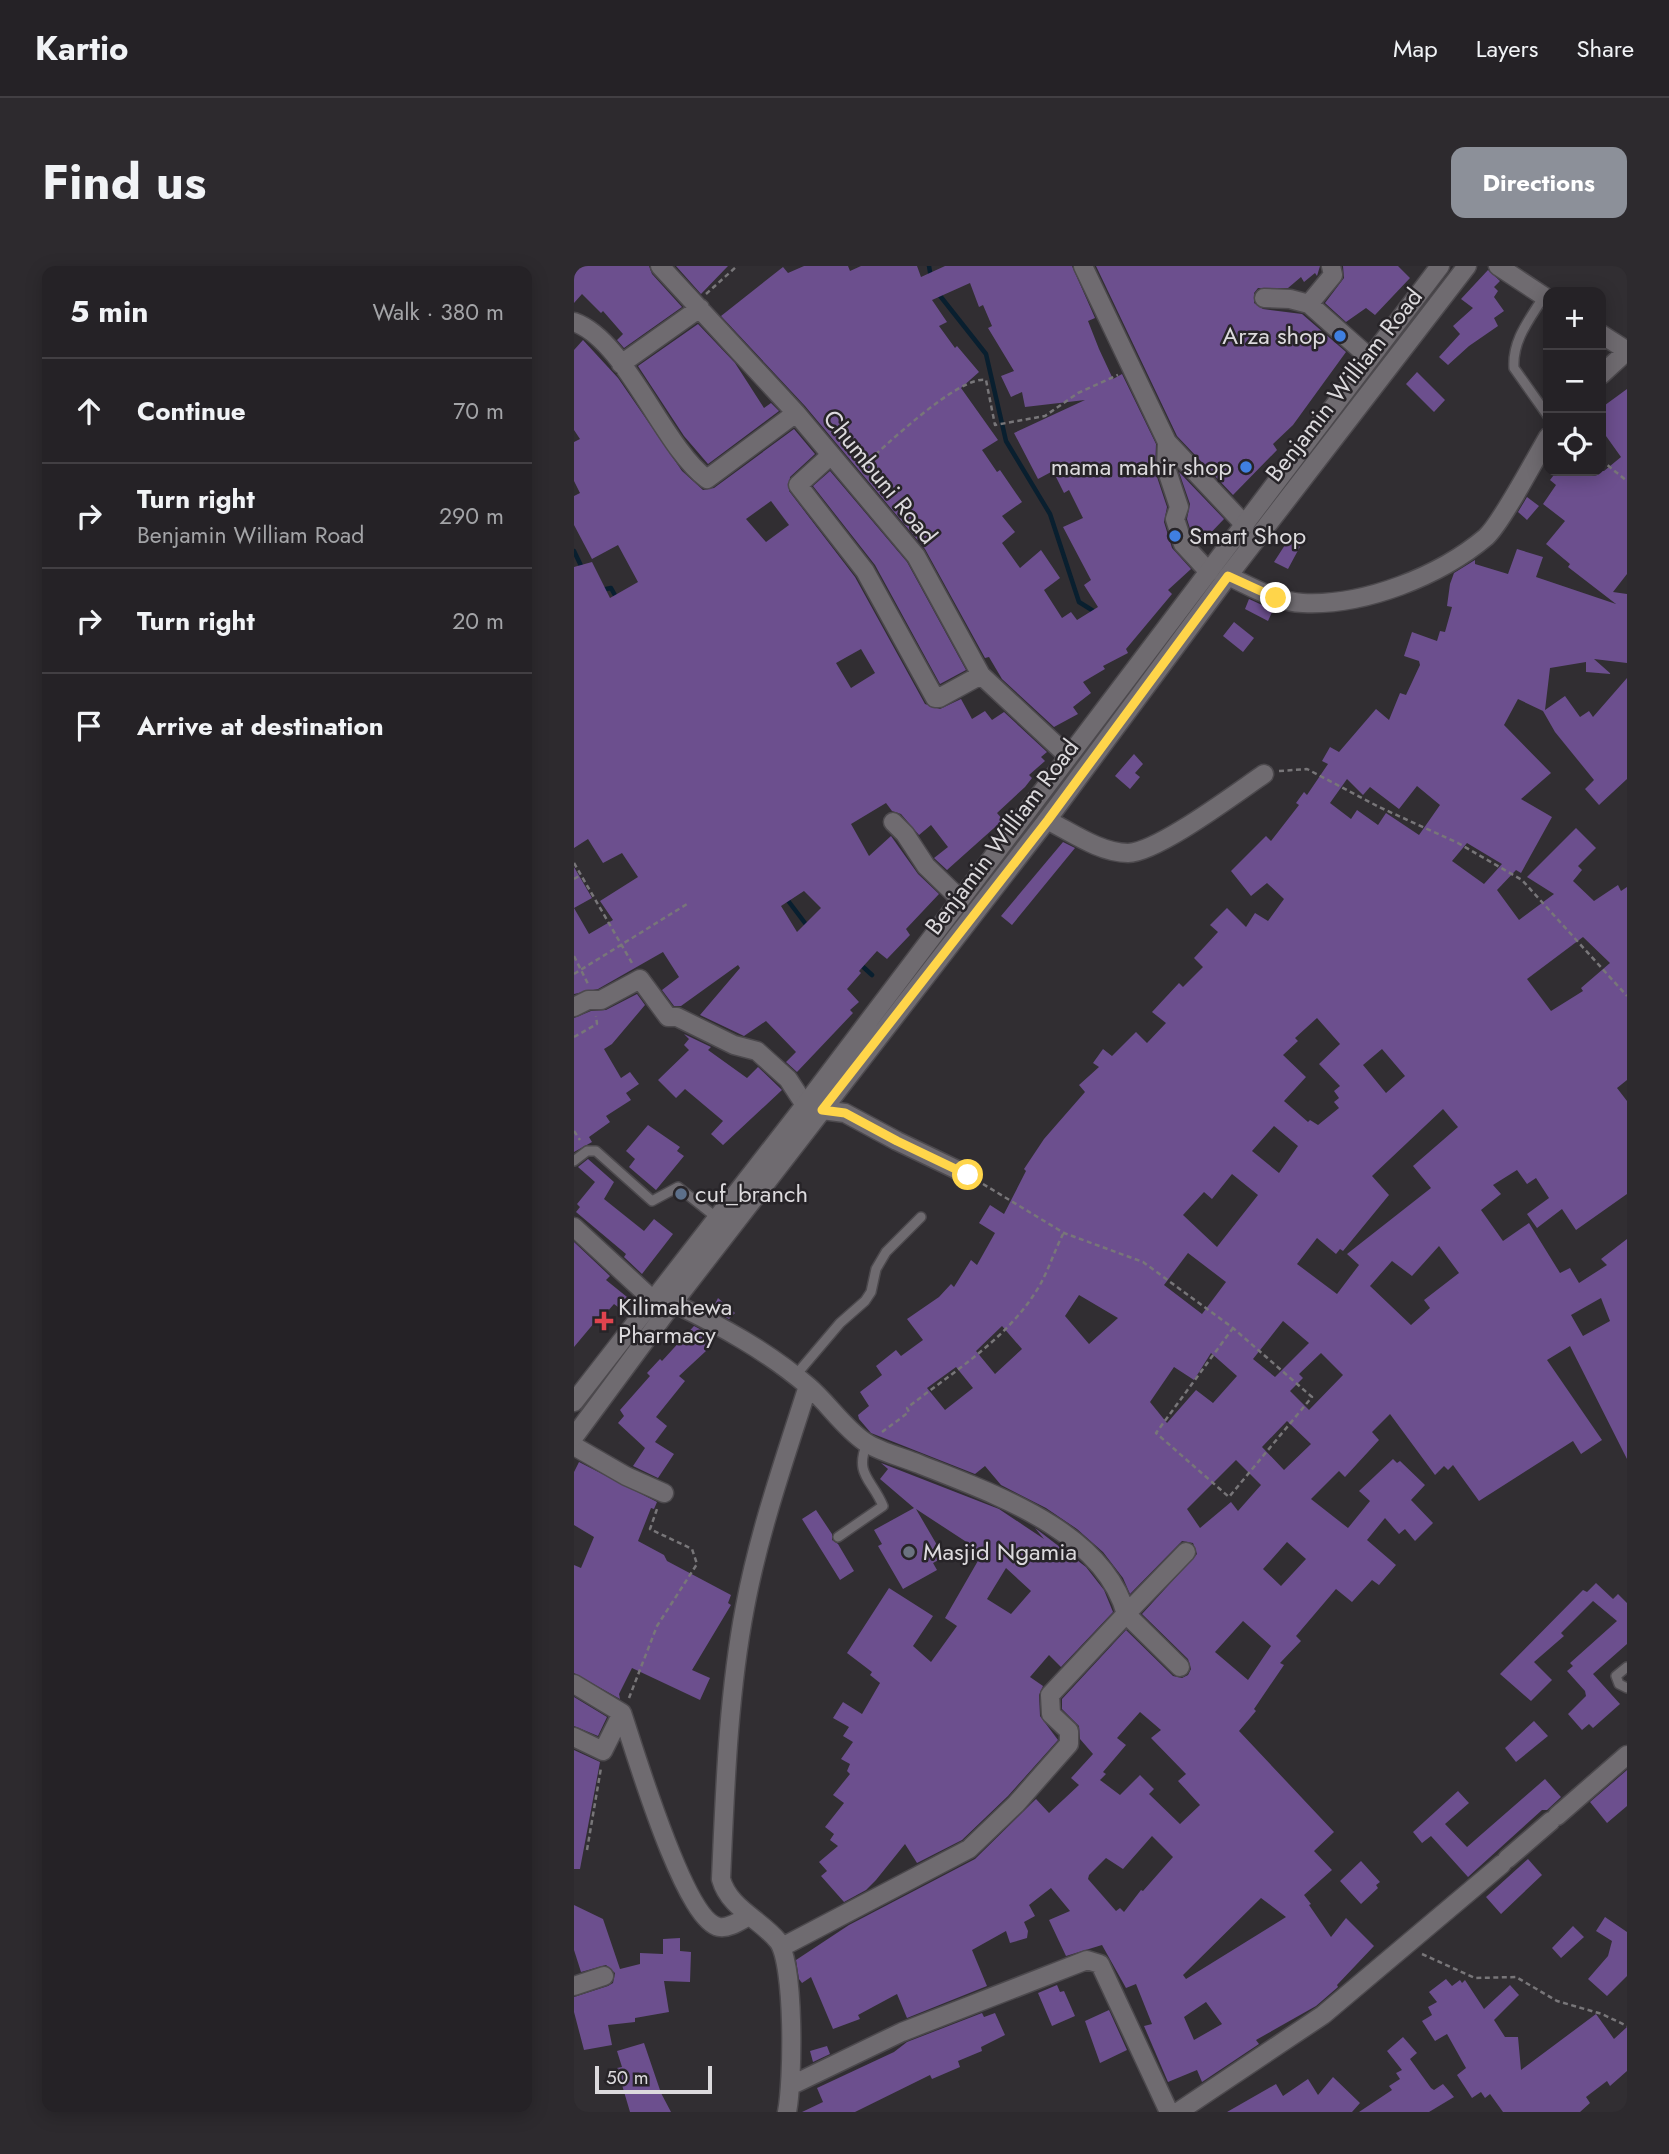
<!DOCTYPE html>
<meta charset="utf-8">
<style>
:root{--surface:#252226;--page:#2d2a2e;--text:#f1f3f6;--muted:#a3a4a7;--line:#423f43;--accent:#8c9099}
body{margin:0;font-family:Jost,sans-serif;background:var(--page);color:var(--text)}
.controls{position:absolute;right:21px;top:21px;display:grid;overflow:hidden;border-radius:14px;box-shadow:0 4px 18px #0003}
.controls button{width:63px;height:63px;display:grid;place-items:center;padding:0;border:0;border-bottom:2px solid var(--line);background:var(--surface);color:var(--text);font:35px sans-serif}
.scale{position:absolute;left:21px;bottom:18px;width:117px;box-sizing:border-box;padding-left:7px;border:4px solid #dcdadd;border-top:0;font-size:19px;line-height:24px;white-space:nowrap;color:#dcdadd;-webkit-text-stroke:5px #272428;paint-order:stroke}
.stop{position:absolute;width:21px;height:21px;margin:-16px;border:5px solid #ffd54a;border-radius:50%;background:#fff}
.stop.end{background:#ffd54a;border-color:#fff;box-shadow:0 2px 7px #0008}
.list{margin:0;padding:0;list-style:none}
h2{display:flex;justify-content:space-between;align-items:center;height:91px;margin:0;padding:0 28px;font-size:30px}
h2 small{font-size:23px;font-weight:400;color:var(--muted)}
.list li{display:grid;grid-template-columns:46px 1fr auto;gap:21px;align-items:center;box-sizing:border-box;height:105px;padding:0 28px;border-top:2px solid var(--line)}
.list b{display:block;font-size:26px;white-space:nowrap}
.list p{margin:0;font-size:23px;white-space:nowrap;color:var(--muted)}
.list em{font-size:23px;font-style:normal;color:var(--muted)}
.icon{flex:none;width:38px;height:38px;fill:none;stroke:currentColor;stroke-width:2;stroke-linecap:round;stroke-linejoin:round}
.map{position:relative;flex:none;width:1053px;height:1846px;overflow:hidden;border-radius:14px}
header{display:flex;align-items:center;gap:42px;box-sizing:border-box;height:98px;padding:0 35px;background:var(--surface);border-bottom:2px solid var(--line)}
header strong{font-size:33px}
nav{display:flex;gap:38px;margin-inline-start:auto;font-size:24px}
.intro{display:flex;align-items:center;justify-content:space-between;box-sizing:border-box;height:168px;padding:0 42px}
h1{margin:0;font-size:49px}
.button{padding:18px 32px;border-radius:14px;background:var(--accent);color:#fff;font-size:24px;font-weight:700}
main{display:flex;gap:42px;padding:0 42px}
aside{flex:1;background:var(--surface);border-radius:14px;box-shadow:0 4px 18px #0003}
.map>svg:first-child{display:block}
.lines{fill:none;stroke-linecap:round;stroke-linejoin:round}
.stream{stroke:#091f2f;stroke-width:4.5}
.building{fill:#6c4f8e;fill-rule:evenodd}
.service-casing{stroke:#4c494d;stroke-width:12}
.minor-casing{stroke:#4c494d;stroke-width:21}
.secondary-casing{stroke:#4c494d;stroke-width:21}
.path{stroke:#787679;stroke-width:2.5;stroke-dasharray:5 3.5;stroke-linecap:butt}
.service{stroke:#6f6b70;stroke-width:9}
.minor{stroke:#6f6b70;stroke-width:18}
.secondary{stroke:#6f6b70;stroke-width:18}
.route{stroke:#ffd54a;stroke-width:9}
.shop-dot{fill:#3f7fe0;stroke:#272428;stroke-width:2.5}
.service-dot{fill:#5c6f8a;stroke:#272428;stroke-width:2.5}
.health-dot{fill:#e0444e;stroke:#272428;stroke-width:2.5}
.worship-dot{fill:#6b7280;stroke:#272428;stroke-width:2.5}
.labels{text-anchor:middle;stroke-width:5;stroke-linejoin:round;paint-order:stroke}
.poi-label{font-size:24px;fill:#dcdadd;stroke:#272428;text-anchor:start}
.street-label{font-size:24px;fill:#dcdadd;stroke:#272428}
</style>
<header>
<strong>Kartio</strong>
<nav><a>Map</a><a>Layers</a><a>Share</a></nav>
</header>
<div class="intro"><h1>Find us</h1><a class="button">Directions</a></div>
<main>
<aside>
<h2>5 min<small>Walk · 380 m</small></h2>
<ul class="list">
<li><svg class="icon" aria-label="ahead" viewBox="0 0 24 24"><path d="M12 20V5M6 11l6-6 6 6"/></svg><div><b>Continue</b></div><em>70 m</em></li>
<li><svg class="icon" aria-label="right" viewBox="0 0 24 24"><path d="M7 20v-9h11M14 6l5 5-5 5"/></svg><div><b>Turn right</b><p>Benjamin William Road</p></div><em>290 m</em></li>
<li><svg class="icon" aria-label="right" viewBox="0 0 24 24"><path d="M7 20v-9h11M14 6l5 5-5 5"/></svg><div><b>Turn right</b></div><em>20 m</em></li>
<li><svg class="icon" aria-label="arrive" viewBox="0 0 24 24"><path d="M6 21V4h12l-3 4 3 4H6"/></svg><div><b>Arrive at destination</b></div></li>
</ul>
</aside>
<div class="map">
<svg width="1053" height="1846" viewBox="0 0 1053 1846">
<rect width="100%" height="100%" fill="#312e32"/>
<g class="lines">
<path class="stream" d="M355 0 357 12
M363 26 412 88 432 175 476 248 505 336 521 346
M0 285 9 304
M27 324 37 322 43 333
M212 632 234 661
M286 698 298 709"/>
</g>
<path class="building" d="M0 0H75L78 8 108 41 50 82 43 74 49 68 29 45 27 47 8 28 0 37Z
M102 0H154L127 28Z
M230 0H274L276 5 287 0H343L347 11 371 0H498L521 52 514 55 525 83 539 113 548 108 582 178 581 205 593 241 590 256 598 282 617 303 594 324 598 328 552 383 554 387 529 400 531 403 509 416 517 427 499 441 504 448 480 461 428 413 415 391 411 392 351 283 231 140 147 50 209 1 214 7ZM396 17 405 41 409 39 418 60 414 62 440 105 427 110 437 131 448 126 451 141 511 134 440 167 464 213 479 205 490 227 495 224 509 252 489 261 517 314 510 319 524 341 503 354 497 346 488 352 470 324 486 312 467 284 446 302 428 277 441 266 428 250 448 236 426 204 423 206 408 184 424 174 387 122 405 106 383 80 381 82 365 60 373 56 358 34Z
M522 0H746L743 10 741 7 730 16 727 11 714 22H684L680 27V37L689 43 728 48 772 86 719 159 699 178 703 184 659 229 603 170Z
M769 0H824L836 12 801 49 792 42 772 56 751 37 770 12Z
M914 4 926 15 920 21 924 25 920 31 930 45 920 52 924 60 895 80 874 99 865 91 886 68 879 60 899 42 887 33Z
M124 58 161 97 190 142 197 137 205 145 134 198 110 170 64 100Z
M9 74 44 112 108 205 129 224 140 222 220 163 241 188 216 211 215 225 281 311 351 438 366 443 387 433 398 453 411 445 418 454 430 446 473 486 467 491 471 495 455 509 458 512 451 521 423 547 429 554 373 604 360 592 374 581 357 559 345 569 327 548 318 545 312 537 277 558 295 590 317 570 344 608 365 628 332 663 336 669 313 693 303 685 285 705 287 707 273 723 285 736 276 744 279 747 223 806 212 796 222 786 192 755 170 770 126 749 166 702 164 699 107 740H100L88 724 105 711 89 686 24 723 0 728V601L18 632 0 642 15 668 39 654 26 635 64 611 48 587 29 597 14 573 0 582V301L18 296 36 332 64 316 44 279 18 293 0 259V230L6 227 0 215V176L6 173 0 164V84ZM197 235 215 259 192 276 172 253ZM287 383 301 407 277 422 262 397ZM230 625 247 642 223 666 207 640Z
M843 106 871 134 860 146 832 118Z
M1053 123V308L1039 326 1053 328V397L1020 393 1037 408 1012 406V396L976 402 971 444 991 430 1006 451 1015 445 1019 451 1053 412V513L1025 539 1011 523 1020 514 981 466 969 445 944 433 930 459 977 507 947 533 978 551 947 607 942 604 923 624 945 654 980 628 953 611 1002 562 1022 582 1004 600 1008 604 999 615 1020 635 1044 619 1047 625 1053 621V814L1043 822 1053 835V928L1002 964 988 943 963 962 953 948 975 932 962 912 953 918 943 904 919 919 927 928 907 944 929 975 955 957 986 1007 996 1002 1005 1017 1033 999 1027 993 1053 973V1193L996 1080 973 1094 1028 1174 1007 1188 999 1175 905 1235 879 1199 874 1204 870 1200 861 1209 816 1148 798 1166 805 1174 771 1211 765 1205 737 1233 774 1262 796 1235 785 1225 819 1193 823 1197 826 1195 851 1219 837 1234 859 1257 841 1275 831 1263 825 1268 811 1252 793 1274 822 1299 805 1319 798 1314 778 1336 762 1323 722 1370 727 1375 706 1397 710 1399 680 1443 682 1445 665 1465 760 1566 740 1585 758 1604 730 1629 737 1638 735 1639 757 1671 772 1652 800 1680 763 1719 764 1721 742 1740 682 1774 685 1778 628 1816 623 1804 594 1816 570 1760 578 1758 562 1718 552 1722 528 1679 492 1690 475 1654 496 1645 477 1622 455 1639 461 1650 450 1656 454 1665 453 1672 436 1677 432 1665 398 1684 413 1720 333 1752 323 1728 284 1749 286 1753 259 1763 237 1711 228 1717 225 1713 222 1694 275 1659 401 1593 462 1533 475 1547 505 1519 497 1512 519 1488 506 1473 505 1460 488 1443V1433L552 1364 599 1410 608 1412 614 1409 617 1403 614 1393 568 1348 623 1288 619 1277 608 1275 556 1328 549 1312 529 1286 503 1263 472 1242 427 1219 411 1200 401 1208 297 1167 285 1153 284 1149 295 1140 286 1126 308 1109 302 1100 322 1084 327 1090 349 1074 333 1053 365 1031 377 1018 380 1021 397 994 403 999 421 967 405 957 416 939 430 948 452 905 450 903 470 873 511 826 505 819 525 801 519 797 529 783 538 790 562 766 573 777 592 757 578 746 605 717 609 721 629 701 620 692 644 666 636 659 653 642 672 661 681 647 694 655 710 633 693 617 677 630 657 605 692 570 697 575 725 539 722 537 730 526 733 529 754 498 748 495 756 481 765 486 802 443 815 454 826 427 832 429 846 399 845 395 830 390 838 366 863 375 866 365 871 366 878 341 873 340 876 318 880 307 901 294V298L934 308 943 283 969 291 962 311 1042 338 994 301 996 298 972 278 991 255 969 238 982 219 976 214 983 205H1030L1047 191 1027 163V142ZM773 513 789 529 796 521 825 543 843 520 866 539 845 569 812 547 804 559 783 544 777 553 756 537ZM893 577 928 598 910 618 878 595ZM1009 671 1036 697 1007 722 1009 725 977 745 953 713ZM743 752 766 778 745 798 766 820 760 825 765 832 760 836 765 842 744 859 736 854 734 856 710 835 732 811 709 789 724 775 721 772ZM808 783 831 810 812 827 789 799ZM869 843 884 861 839 900 857 922 773 988 785 999 763 1028 723 998 743 972 762 988 766 983 769 985 815 929 798 910ZM700 860 724 880 705 907 678 885ZM658 908 684 929 643 981 609 949 630 926 638 933ZM865 980 885 1007 850 1034 856 1042 837 1059 796 1020 818 995 838 1010ZM614 987 652 1016 628 1048 590 1019ZM505 1029 544 1052 515 1078 491 1050ZM1027 1032 1036 1055 1009 1070 997 1049ZM709 1055 735 1077 701 1111 679 1093ZM428 1060 448 1083 421 1108 402 1085ZM637 1087 663 1110 639 1137 622 1124 593 1157 576 1136 600 1101 620 1114ZM747 1087 769 1109 735 1144 716 1125 729 1112 725 1108ZM382 1101 399 1122 371 1144 353 1122ZM713 1155 737 1178 710 1204 688 1181ZM662 1194 687 1219 664 1245 657 1236 626 1262 613 1243ZM713 1276 732 1293 707 1320 689 1303ZM669 1355 697 1380 674 1414 641 1386ZM566 1446 587 1464 577 1472 612 1508 604 1515 626 1539 606 1558 575 1528 580 1523 566 1509 546 1529 526 1514 532 1508 529 1506 552 1479 543 1472ZM578 1570 599 1591 569 1625 567 1624 550 1646 546 1642 542 1645 514 1613 515 1609 532 1592 549 1603ZM687 1632 712 1651 612 1713 609 1709ZM632 1736 648 1758 620 1774 610 1751Z
M256 205 333 296 392 404 366 418 301 299 239 220Z
M605 206 650 253 625 279 619 272 613 253 616 238Z
M953 231 965 240 953 254 944 246Z
M718 268 729 275 714 303 700 296Z
M675 333 699 344 694 355 671 343Z
M660 356 680 372 669 386 649 370Z
M560 488 569 498 561 507 566 511 556 523 541 510Z
M489 576 501 582 438 659 427 650Z
M63 728 71 739 38 778 30 783 47 812 56 806 65 818 52 827 57 834 32 850 36 856 15 871 18 876 0 886V752L17 745 32 744Z
M110 768 137 781 134 784 173 812 184 801 208 824 149 879 137 868 149 855 111 823 102 832 84 814 115 784 110 779 115 773Z
M74 859 106 881 103 885 110 890 82 924 55 901 61 893 52 885Z
M14 893 40 916 30 933 70 965 80 953 99 968 68 1008 50 991 52 988 2 946 6 941 3 938 21 916 4 901Z
M0 976 36 1010 32 1014 53 1031 44 1041 40 1038 33 1046 31 1044 0 1081Z
M144 1032 161 1047 155 1053 138 1044Z
M120 1060 141 1071 130 1083 132 1085 105 1110 111 1115 82 1151 93 1160 81 1176 100 1188 84 1212 59 1200 71 1182 44 1157 50 1150 46 1144 76 1110 73 1107 86 1093 88 1095Z
M5 1196 83 1236 80 1243 77 1242 64 1275 90 1289 93 1295 157 1329 154 1337 157 1339 118 1404 136 1412 126 1434 58 1402 45 1428 46 1433 0 1407V1299L7 1302 20 1271 0 1259V1206Z
M307 1197 425 1243 470 1273 461 1262 512 1301 530 1324 539 1346 487 1401 475 1389 456 1411 469 1420 465 1429 466 1450 484 1474 434 1530 388 1574 343 1597 331 1578 302 1614 292 1624 270 1636 247 1610 253 1605 245 1596 264 1580 256 1574 260 1568 251 1561 270 1537 259 1529 276 1508 273 1505 276 1498 267 1493 279 1476 269 1470 275 1461 259 1452 269 1436 288 1448 306 1417 296 1409 298 1406 273 1387 315 1322 359 1350 339 1380 357 1396 383 1360 371 1352 405 1293 390 1282 394 1277 342 1243 370 1291 359 1297 363 1304 329 1323 304 1280 308 1278 300 1264 340 1242 306 1213 314 1203ZM432 1302 457 1325 437 1348 413 1333Z
M242 1244 258 1268V1274L264 1278 280 1305 266 1314 228 1253Z
M1022 1317 1039 1333 1044 1328 1053 1337V1378L1019 1408 1046 1438 1019 1462 1015 1458 1008 1464 994 1448 1012 1430 1011 1425 993 1405 999 1400 996 1397 1043 1355 1019 1335 987 1367 990 1370 960 1396 978 1414 957 1435 926 1408 1009 1324 1013 1326Z
M0 1431 33 1451 24 1470 0 1460Z
M960 1455 974 1470 942 1496 931 1482Z
M0 1484 26 1496 6 1603H0Z
M1053 1504V1540L1033 1557 1016 1536Z
M971 1513 987 1531 973 1544H968L894 1611 857 1570 848 1577 839 1566 884 1525 895 1537 871 1558 893 1581Z
M954 1593 968 1609 927 1648 912 1631Z
M787 1595 806 1616 802 1619 804 1622 787 1638 766 1615Z
M0 1639 29 1653 46 1703 66 1698V1687L89 1688V1673L106 1672V1685L117 1686 116 1716 90 1715 95 1746 61 1752V1756L34 1759 38 1779 10 1784 0 1746V1731L34 1720 39 1717 41 1707 32 1699 7 1706 0 1684Z
M1031 1651 1053 1666V1710L1033 1730 1014 1713 1034 1690 1038 1675 1022 1665Z
M999 1660 1010 1671 987 1692 978 1682Z
M872 1713 878 1720 886 1714 888 1717 891 1714 910 1743 936 1719 945 1729 920 1754 931 1771H944L947 1804 1022 1748 1040 1773 1053 1761V1805L1036 1820 1033 1815 1012 1831 1016 1837 1006 1846H929L916 1828 911 1832 907 1826 898 1832 883 1809 892 1802 873 1768 861 1775 848 1755 858 1749 854 1741 863 1736 855 1726Z
M483 1719 486 1726 490 1725 501 1750 478 1760 464 1727Z
M535 1744 553 1784 526 1797 511 1755Z
M408 1747 410 1751 421 1747 431 1769 407 1781 408 1785 384 1795 386 1801 358 1813 356 1809 281 1846H228L249 1836 243 1822 320 1786 333 1776Z
M829 1771 843 1787 836 1793 857 1822 860 1824 869 1818 880 1831 855 1846H785L818 1824 815 1820 826 1813 822 1807 828 1804 813 1785Z
M70 1777 87 1827 97 1846H56L43 1802 48 1801 43 1785Z
M253 1780 256 1788 239 1796 236 1785Z
M759 1811 786 1837 778 1846H653L702 1818 709 1830 734 1813 744 1829Z"/>
<g class="lines">
<defs>
<path id="service" d="M970 30C956 53 938 74 940 102L974 150
M0 895 13 885H22L78 935 104 921 143 952
M221 1110 266 1057 291 1035 297 1026 302 1003 312 986 347 951
M264 1271 309 1240C298 1213 280 1209 293 1177
M1053 1401 1042 1410 1045 1418 1053 1422"/>
<path id="minor" d="M86 0 222 147
M509 0 593 176 671 259
M924 0 974 33
M690 32 716 33 735 38 796 92
M735 38 759 9 757 0
M0 56C52 74 88 180 133 213L222 147 342 290 407 409 494 490
M1027 68 1052 84
M47 98 126 42
M1027 109 1053 85
M593 176 592 202 605 241 601 253 609 278 635 306
M257 189 224 219 291 305 361 432H365L407 409
M654 310C678 321 702 336 729 337 790 340 866 310 912 271 928 256 961 193 974 171
M473 554C497 566 526 587 554 587 584 586 662 527 690 508
M319 556 331 568 352 600 386 633
M0 741 14 734H27L66 713 94 751H103L160 779 183 785 214 813 231 839
M248 844 271 847 323 875 394 909
M0 961 79 1034
M99 1037C147 1060 193 1085 234 1120 254 1137 269 1161 291 1176 306 1186 328 1191 345 1198 417 1227 529 1264 552 1348L476 1429 477 1448 495 1465V1478L442 1538 395 1583 208 1681
M0 1180 52 1210 90 1227
M606 1401 552 1348 612 1286
M0 1418 48 1447C60 1482 110 1654 145 1661 155 1663 167 1654 175 1650
M0 1471 29 1485 48 1447
M983 1550 1053 1489
M933 1593 977 1555
M0 1720 30 1710
M218 1819 328 1766 513 1694 526 1698 595 1846
M213 1846C219 1816 221 1698 204 1675 186 1653 155 1642 147 1613 151 1523 154 1430 171 1341 185 1266 211 1192 234 1120
M604 1846 749 1749 928 1598"/>
<path id="secondary" d="M0 1136 231 839 866 0
M0 1171 99 1037 473 554 654 310 893 0"/>
</defs>
<use href="#service" class="service-casing"/>
<use href="#minor" class="minor-casing"/>
<use href="#secondary" class="secondary-casing"/>
<path class="path" d="M132 28 163 0
M1027 194 1053 215
M289 200C310 181 385 109 412 114L421 159 471 150 504 127 544 109
M705 505 733 503 805 541 884 577 948 614 1053 730
M0 597 58 697
M0 613 7 609
M0 690 14 718
M0 708 113 638
M0 771 23 758 22 750
M0 865 6 874
M409 918 490 967 569 996 659 1062 738 1131 655 1231 582 1167 659 1062
M308 1166 335 1146 333 1142C380 1105 437 1071 467 1017 475 1002 481 984 489 968
M55 1432 83 1360 123 1298 118 1283 76 1263 83 1243
M13 1584 27 1502
M848 1688 901 1712 942 1711 983 1735 1028 1748 1053 1760"/>
<use href="#service" class="service"/>
<use href="#minor" class="minor"/>
<use href="#secondary" class="secondary"/>
</g>
<g class="lines">
<path class="route" d="M394 909 323 875 271 847 248 844 474 554 654 310 702 332"/>
</g>
<g class="shop-dot">
<circle cx="766" cy="70" r="7"/>
<circle cx="672" cy="201" r="7"/>
<circle cx="601" cy="270" r="7"/>
</g>
<circle class="service-dot" cx="107" cy="928" r="7"/>
<path class="health-dot" d="M26.5 1044.5h7v7h7v7h-7v7h-7v-7h-7v-7h7z"/>
<circle class="worship-dot" cx="335" cy="1286" r="7"/>
<g class="labels">
<g class="poi-label">
<text x="752" y="78" text-anchor="end">Arza shop</text>
<text x="658" y="209" text-anchor="end">mama mahir shop</text>
<text x="615" y="278">Smart Shop</text>
<text x="121" y="936">cuf_branch</text>
<text x="44" y="1049">Kilimahewa<tspan x="44" dy="28">Pharmacy</tspan></text>
<text x="349" y="1294">Masjid Ngamia</text>
</g>
<g class="street-label">
<text transform="translate(770 119) rotate(-52)" y="8">Benjamin William Road</text>
<text transform="translate(306 211) rotate(51)" y="8">Chumbuni Road</text>
<text transform="translate(428 571) rotate(-53)" y="8">Benjamin William Road</text>
</g>
</g>
</svg>
<div class="controls">
<button>+</button>
<button>−</button>
<button><svg class="icon" aria-label="locate" viewBox="0 0 24 24"><circle cx="12" cy="12" r="6"/><path d="M12 2v4M12 18v4M2 12h4M18 12h4"/></svg></button>
</div>
<div class="scale">50 m</div>
<div class="stop" style="left:394px;top:909px"></div>
<div class="stop end" style="left:702px;top:332px"></div>
</div>
</main>
